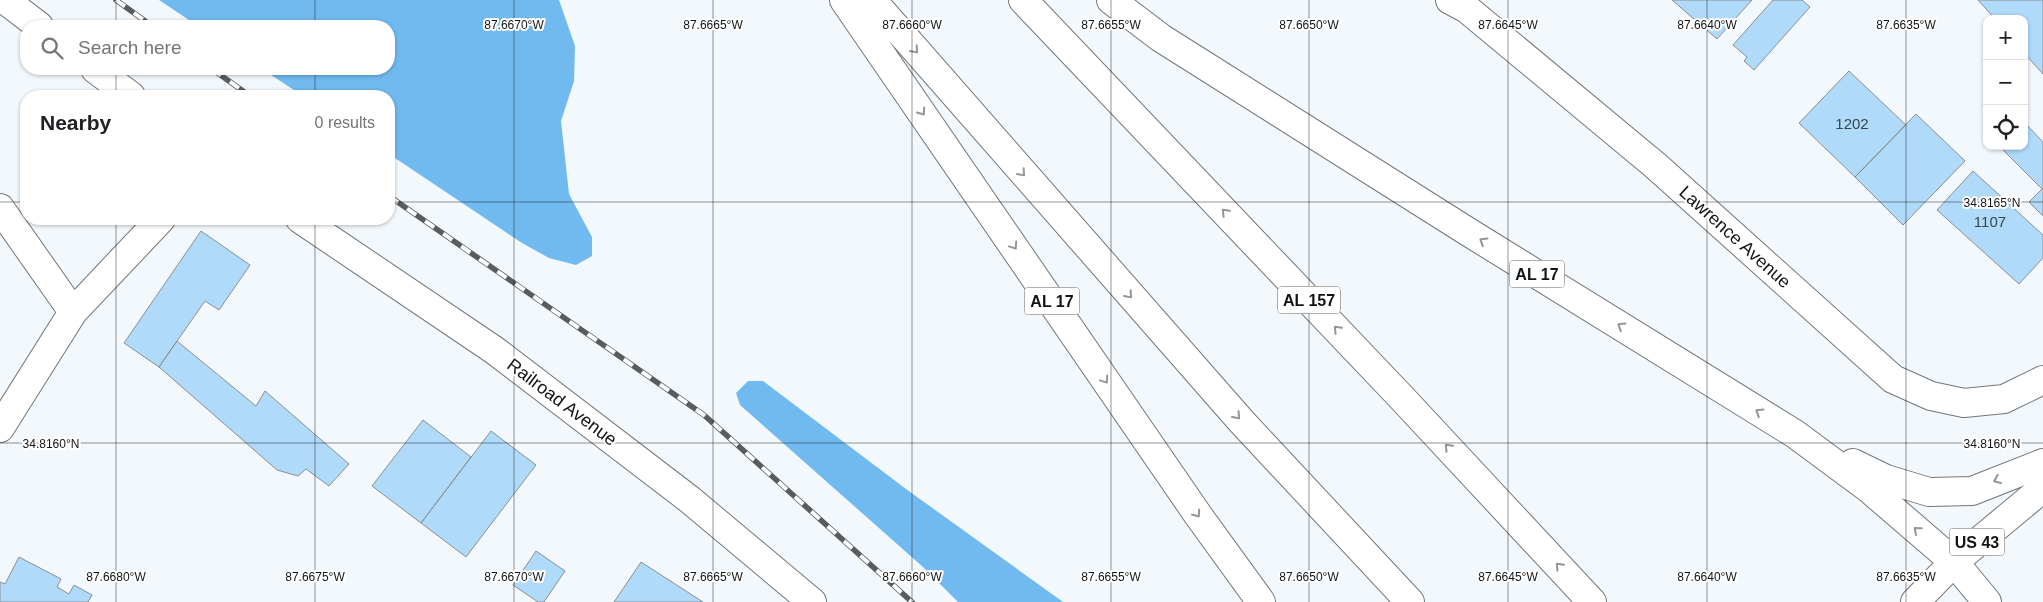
<!DOCTYPE html>
<meta charset="utf-8">
<style>
:root{--surface:#fff;--page:#f2f2f2;--text:#202124;--muted:#757577;--line:#e0e0e0}
body{margin:0;font-family:Helvetica,sans-serif;background:var(--page);color:var(--text)}
.controls{position:absolute;right:15px;top:15px;display:grid;overflow:hidden;border-radius:10px;box-shadow:0 1px 4px #0004}
.controls button{width:45px;height:45px;display:grid;place-items:center;padding:0;border:0;border-bottom:1px solid var(--line);background:var(--surface);color:var(--text);font:25px sans-serif}
.list{margin:0;padding:0;list-style:none}
h2{display:flex;justify-content:space-between;align-items:center;height:65px;margin:0;padding:0 20px;font-size:21px}
h2 small{font-size:16px;font-weight:400;color:var(--muted)}
.icon{flex:none;width:28px;height:28px;fill:none;stroke:currentColor;stroke-width:2;stroke-linecap:round;stroke-linejoin:round}
.map{position:relative;flex:none;width:2043px;height:602px;overflow:hidden}
.search{position:absolute;background:var(--surface);box-shadow:0 1px 4px #0004;left:20px;top:20px;width:375px;height:55px;display:flex;align-items:center;gap:12px;box-sizing:border-box;padding:0 18px;border-radius:20px;color:var(--muted);font-size:19px}
.panel{position:absolute;background:var(--surface);box-shadow:0 1px 4px #0004;left:20px;top:90px;width:375px;height:135px;border-radius:20px}
.map>svg:first-child{display:block}
.forest{fill:#70baef}
.building{fill:#afdafa;stroke:#8b8f93}
.lines{fill:none;stroke-linecap:round;stroke-linejoin:round}
.street-casing{stroke:#727679;stroke-width:30}
.primary-casing{stroke:#727679;stroke-width:30}
.highway-casing{stroke:#727679;stroke-width:30}
.street{stroke:#fff;stroke-width:28}
.primary{stroke:#fff;stroke-width:28}
.highway{stroke:#fff;stroke-width:28}
.rail-casing{stroke:#595c5e;stroke-width:5.5}
.rail{stroke:#fff;stroke-width:4;stroke-dasharray:11;stroke-linecap:butt}
.oneway{stroke:#949595}
.ticks{fill:none;stroke:#121314;stroke-width:1;stroke-opacity:0.45}
.labels{text-anchor:middle;stroke-width:4;stroke-linejoin:round;paint-order:stroke}
.number-label{font-size:15px;fill:#39454e}
.shield{fill:#fff;stroke:#595a5a;stroke-width:1}
.shield-label{font-size:16px;font-weight:bold;fill:#121314}
.street-label{font-size:18px;fill:#121314;stroke:#fff}
.ticks-label{font-size:12px;text-anchor:middle;fill:#121314;stroke:#fff;stroke-width:4;stroke-linejoin:round;paint-order:stroke}
</style>
<div class="map">
<svg width="2043" height="602" viewBox="0 0 2043 602">
<rect width="100%" height="100%" fill="#f3f8fc"/>
<path class="forest" d="M159 0H559L575 46 574 81 561 121 569 194 592 237V256L576 265 549 258 522 243 389 154V96H303L262 69H389V26H198Z
M748 381H763L906 489 1063 602H958L923 567 740 405 736 393Z"/>
<path class="building" d="M1672 0H1752L1717 39Z
M1773 0H1802L1810 7 1754 70 1744 61 1747 57 1733 45Z
M1978 0H2043V74L2024 53V19H1995Z
M1849 71 1906 125 1855 177 1799 123Z
M1916 114 1965 161 1903 225 1855 177Z
M2024 122 2043 142V216L2029 202 2042 189 1999 146H2024Z
M1973 171 2043 235V258L2019 284 1937 210Z
M201 231 250 265 219 310 205 301 159 367 124 343Z
M177 341 256 406 265 391 349 464 329 486 306 469 298 476 277 470 159 367Z
M423 420 471 457 421 523 372 486Z
M491 431 536 465 466 557 421 523Z
M536 551 565 571 544 602H538L513 585Z
M19 557 61 579 57 587 69 594 74 585 92 595 88 602H0V582L5 584Z
M641 562 703 602H614Z"/>
<g class="lines">
<defs>
<path id="street" d="M5 0 39 26
M1450 0 1467 9 1656 166 1893 379 1931 396 1964 403 2004 399 2043 380
M95 69 131 96
M0 208 73 312
M300 219 494 350 689 499 812 602
M0 428 73 312 161 219"/>
<path id="primary" d="M844 0 1198 515 1261 602
M872 0 1242 422 1410 602
M1023 0 1401 397 1592 602
M1111 0 1161 38 1470 233 1795 434 1868 488 1954 562
M1853 463 1886 479 1929 492 1972 491 2043 463"/>
<path id="highway" d="M1954 562 1987 602
M1915 602 1954 562 2043 488"/>
</defs>
<use href="#street" class="street-casing"/>
<use href="#primary" class="primary-casing"/>
<use href="#highway" class="highway-casing"/>
<use href="#street" class="street"/>
<use href="#primary" class="primary"/>
<use href="#highway" class="highway"/>
<defs>
<path id="rail" d="M116 0 152 26
M212 69 250 96
M389 196 704 415 912 602"/>
</defs>
<use href="#rail" class="rail-casing"/>
<use href="#rail" class="rail"/>
</g>
<defs><path id="oneway-chevron" d="M-2-3.5L2.5 0L-2 3.5" fill="none" stroke-width="1.6" stroke-linecap="round" stroke-linejoin="round" transform="scale(1.25)"/></defs>
<g class="oneway">
<use href="#oneway-chevron" transform="translate(915 50) rotate(49)"/>
<use href="#oneway-chevron" transform="translate(922 112) rotate(55)"/>
<use href="#oneway-chevron" transform="translate(1022 173) rotate(49)"/>
<use href="#oneway-chevron" transform="translate(1225 212) rotate(-134)"/>
<use href="#oneway-chevron" transform="translate(1483 241) rotate(-148)"/>
<use href="#oneway-chevron" transform="translate(1014 246) rotate(56)"/>
<use href="#oneway-chevron" transform="translate(1129 295) rotate(49)"/>
<use href="#oneway-chevron" transform="translate(1621 326) rotate(-148)"/>
<use href="#oneway-chevron" transform="translate(1337 329) rotate(-134)"/>
<use href="#oneway-chevron" transform="translate(1105 380) rotate(56)"/>
<use href="#oneway-chevron" transform="translate(1759 412) rotate(-148)"/>
<use href="#oneway-chevron" transform="translate(1237 416) rotate(48)"/>
<use href="#oneway-chevron" transform="translate(1448 447) rotate(-133)"/>
<use href="#oneway-chevron" transform="translate(1997 480) rotate(157)"/>
<use href="#oneway-chevron" transform="translate(1197 514) rotate(55)"/>
<use href="#oneway-chevron" transform="translate(1917 530) rotate(-139)"/>
<use href="#oneway-chevron" transform="translate(1559 566) rotate(-133)"/>
</g>
<path class="ticks" d="M116 0V26M315 0V26M514 0V602M713 0V602M912 0V602M1111 0V602M1309 0V602M1508 0V602M1707 0V602M1906 0V602M116 69V96M315 69V96M0 202H26M389 202H2043M116 219V602M315 219V602M0 443H2043"/>
<g class="labels">
<g class="number-label">
<text x="1852" y="129">1202</text>
<text x="1990" y="227">1107</text>
</g>
<g class="shield">
<rect x="1509.5" y="260.5" width="55" height="27" rx="4"/>
<rect x="1278" y="286.5" width="62" height="27" rx="4"/>
<rect x="1024.5" y="287.5" width="55" height="27" rx="4"/>
<rect x="1949.5" y="528.5" width="55" height="27" rx="4"/>
</g>
<g class="shield-label">
<text x="1537" y="280">AL 17</text>
<text x="1309" y="306">AL 157</text>
<text x="1052" y="307">AL 17</text>
<text x="1977" y="548">US 43</text>
</g>
<g class="street-label">
<text transform="translate(1735 237) rotate(42)" y="6">Lawrence Avenue</text>
<text transform="translate(562 402) rotate(37)" y="6">Railroad Avenue</text>
</g>
</g>
<g class="ticks-label">
<text x="514" y="29">87.6670°W</text>
<text x="713" y="29">87.6665°W</text>
<text x="912" y="29">87.6660°W</text>
<text x="1111" y="29">87.6655°W</text>
<text x="1309" y="29">87.6650°W</text>
<text x="1508" y="29">87.6645°W</text>
<text x="1707" y="29">87.6640°W</text>
<text x="1906" y="29">87.6635°W</text>
<text x="1992" y="207">34.8165°N</text>
<text x="51" y="448">34.8160°N</text>
<text x="1992" y="448">34.8160°N</text>
<text x="116" y="581">87.6680°W</text>
<text x="315" y="581">87.6675°W</text>
<text x="514" y="581">87.6670°W</text>
<text x="713" y="581">87.6665°W</text>
<text x="912" y="581">87.6660°W</text>
<text x="1111" y="581">87.6655°W</text>
<text x="1309" y="581">87.6650°W</text>
<text x="1508" y="581">87.6645°W</text>
<text x="1707" y="581">87.6640°W</text>
<text x="1906" y="581">87.6635°W</text>
</g>
</svg>
<div class="controls">
<button>+</button>
<button>−</button>
<button><svg class="icon" aria-label="locate" viewBox="0 0 24 24"><circle cx="12" cy="12" r="6"/><path d="M12 2v4M12 18v4M2 12h4M18 12h4"/></svg></button>
</div>
<div class="search"><svg class="icon" aria-label="search" viewBox="0 0 24 24"><circle cx="10" cy="10" r="6"/><path d="M15 15l6 6"/></svg>Search here</div>
<section class="panel">
<h2>Nearby<small>0 results</small></h2>
<ul class="list">
</ul>
</section>
</div>
